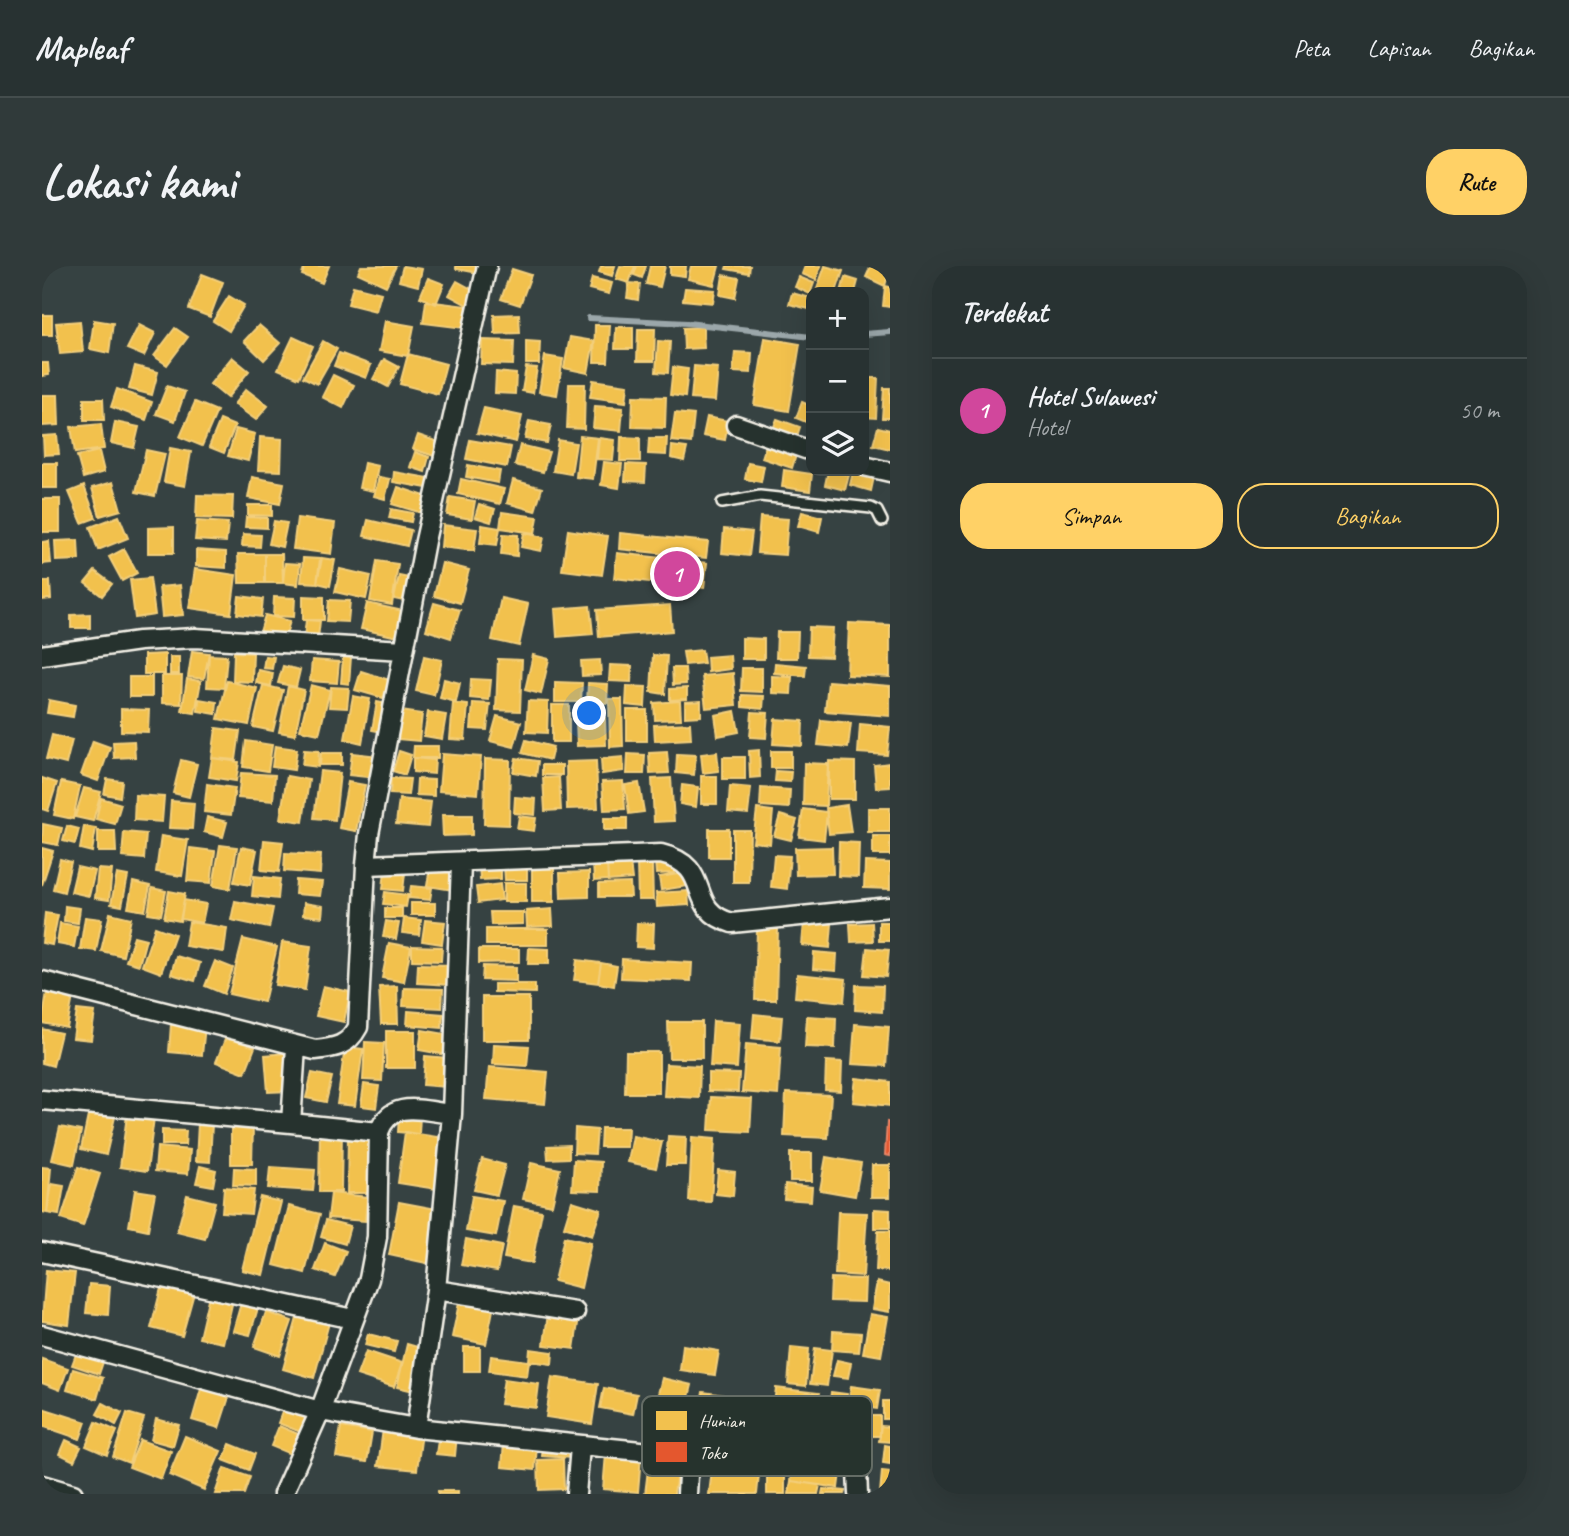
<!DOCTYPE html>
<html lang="id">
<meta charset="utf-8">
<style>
:root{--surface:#283232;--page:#303a3a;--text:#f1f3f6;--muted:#a5aaac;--line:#444d4d;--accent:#ffd166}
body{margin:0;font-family:Caveat,sans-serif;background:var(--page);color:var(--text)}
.controls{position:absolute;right:21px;top:21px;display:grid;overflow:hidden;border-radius:14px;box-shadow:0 7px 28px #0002}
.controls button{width:63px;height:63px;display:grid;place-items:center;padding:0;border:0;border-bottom:2px solid var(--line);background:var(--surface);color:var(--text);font:35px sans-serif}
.you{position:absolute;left:548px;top:448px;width:24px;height:24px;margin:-18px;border:5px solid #fff;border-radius:50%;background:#1a73e8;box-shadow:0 0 0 10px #1a73e833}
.badge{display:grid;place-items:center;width:46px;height:46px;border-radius:50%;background:var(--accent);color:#fff;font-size:23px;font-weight:700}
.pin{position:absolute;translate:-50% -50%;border:4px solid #fff;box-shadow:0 2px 7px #0006}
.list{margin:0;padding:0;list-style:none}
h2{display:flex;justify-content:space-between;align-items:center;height:91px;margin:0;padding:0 28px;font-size:30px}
h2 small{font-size:23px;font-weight:400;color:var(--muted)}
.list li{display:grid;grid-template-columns:46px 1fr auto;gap:21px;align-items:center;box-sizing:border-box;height:105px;padding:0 28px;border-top:2px solid var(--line)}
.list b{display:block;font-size:26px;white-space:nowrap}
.list p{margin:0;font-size:23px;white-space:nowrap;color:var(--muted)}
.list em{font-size:23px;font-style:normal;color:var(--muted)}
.actions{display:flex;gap:14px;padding:21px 28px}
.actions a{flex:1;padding:16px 0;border:2px solid var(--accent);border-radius:28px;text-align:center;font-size:24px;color:var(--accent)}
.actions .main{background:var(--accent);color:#111}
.icon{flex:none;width:38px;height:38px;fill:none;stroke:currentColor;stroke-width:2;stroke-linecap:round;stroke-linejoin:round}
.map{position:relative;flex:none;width:848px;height:1228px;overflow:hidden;border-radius:28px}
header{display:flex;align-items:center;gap:42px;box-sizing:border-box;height:98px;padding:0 35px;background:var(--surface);border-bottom:2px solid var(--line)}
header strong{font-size:33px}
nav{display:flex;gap:38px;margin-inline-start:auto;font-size:24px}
.intro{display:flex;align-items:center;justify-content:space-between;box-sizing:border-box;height:168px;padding:0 42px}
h1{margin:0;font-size:49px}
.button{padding:18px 32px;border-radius:28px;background:var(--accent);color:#111;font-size:24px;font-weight:700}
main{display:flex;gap:42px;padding:0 42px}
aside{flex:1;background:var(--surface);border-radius:28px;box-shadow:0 7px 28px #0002}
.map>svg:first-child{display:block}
.homes{fill:#f2c14e;stroke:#f3cf7c;stroke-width:2}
.shops{fill:#e4572e;stroke:#e98566;stroke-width:2}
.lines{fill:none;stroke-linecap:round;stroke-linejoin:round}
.stream{stroke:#9ba7aa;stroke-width:6}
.service-casing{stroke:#f4f1e8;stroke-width:14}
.minor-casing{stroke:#f4f1e8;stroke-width:23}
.service{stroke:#26332d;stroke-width:9}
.minor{stroke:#26332d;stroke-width:18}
.key{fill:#26332d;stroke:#646c65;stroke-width:2}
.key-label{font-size:19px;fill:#f4f1e8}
</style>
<header>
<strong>Mapleaf</strong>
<nav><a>Peta</a><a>Lapisan</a><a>Bagikan</a></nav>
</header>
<div class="intro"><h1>Lokasi kami</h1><a class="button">Rute</a></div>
<main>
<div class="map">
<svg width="848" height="1228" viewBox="0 0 848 1228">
<rect width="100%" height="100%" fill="#364242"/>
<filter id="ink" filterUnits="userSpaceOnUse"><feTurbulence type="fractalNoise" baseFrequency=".0143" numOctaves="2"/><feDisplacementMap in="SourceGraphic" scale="14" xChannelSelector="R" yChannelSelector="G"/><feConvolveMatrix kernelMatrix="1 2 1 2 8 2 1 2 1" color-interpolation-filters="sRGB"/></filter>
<g filter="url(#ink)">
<path class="homes" d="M263 0H287L280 17 260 9Z
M319 0H354L344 20 316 7Z
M361 0 380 3 376 20 357 15Z
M414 0H439L437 7 414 3Z
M559 0H573L570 10 557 6Z
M578 0H593L587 17 574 13Z
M595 0H604L600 12 592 9Z
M608 0H623L618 21 604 18Z
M628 0H644L643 10 628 8Z
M649 0H677L672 19 646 13Z
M685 0H708L707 7 684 3Z
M763 0H779L774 14 760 8Z
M783 0 801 5 794 26H774Z
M829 0H848L843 20 824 11Z
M470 3 489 9 478 39 459 33Z
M160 8 181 16 168 51 147 43Z
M681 9 697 12 693 32 678 29Z
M757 11 772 17 768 28 753 21Z
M803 11 816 15 813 26H799Z
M386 12 402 18 394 38 378 31Z
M550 12 570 17 567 28 547 23Z
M415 15 433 25 425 39 407 29Z
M587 17 598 18 596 34 585 32Z
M311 20 339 27 334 45 306 38Z
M843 20 848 21V41L841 40Z
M643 22 673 24 671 37 641 34Z
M750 27 769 32 767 43 747 38Z
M187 30 202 39 187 65 171 55Z
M384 35 425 40 422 62 381 57Z
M477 48 478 67 453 68 452 49Z
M0 49H10V69H0Z
M52 54 71 57 67 87 48 83Z
M38 55 41 86 18 88 14 57Z
M343 55 372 60 366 90 337 85Z
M97 59 113 67 102 90 85 83Z
M217 59 238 77 222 94 202 75Z
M553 59H568L566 96H552Z
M574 61H591V83H573Z
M661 61 662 82 642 83 641 62Z
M133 62 146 71 125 99 112 90Z
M596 63H613L612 95H595Z
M251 71 271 80 257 112 236 103Z
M528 71 552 75 546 107 522 102Z
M723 72 758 78 747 145 712 139Z
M440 74 472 75 471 99 439 98Z
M281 75 295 83 275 118 261 111Z
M484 75 498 76 497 98H484Z
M616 75 628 76 626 107 614 106Z
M693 86 710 87 709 107 691 106Z
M297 87 329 99 324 112 292 100Z
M366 88 404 98 396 128 358 118Z
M503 90 521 93 515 129 497 126Z
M190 91 207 105 185 132 168 118Z
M342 93 357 101 346 121 331 113Z
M0 97H6L7 109 0 110Z
M93 100 116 106 110 129 87 123Z
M652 100 676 102 673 135 649 133Z
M484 101 495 102 491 127 480 125Z
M631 101 646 103 643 131 628 129Z
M454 106 474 108 473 128 453 127Z
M291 109 312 119 301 142 280 131Z
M822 112H836L834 152 822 151Z
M551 114 586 119 584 136 548 131Z
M527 118H543L542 163 525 162Z
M125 120 143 126 133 155 114 148Z
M842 122H848V152H840Z
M75 123 110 136 104 154 69 141Z
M204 123 226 140 214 154 192 138Z
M0 129H16L17 159 0 160Z
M591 130 624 131 623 162 590 161Z
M42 133H61L62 154H42Z
M153 136 175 145 160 180 138 171Z
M760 136 769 140V158L754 152Z
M553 140 581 142 579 165 551 162Z
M442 142 480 150 474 176 435 167Z
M633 147 652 149 649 177 629 175Z
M665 151 686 155 683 174 661 170Z
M735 153 758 161 753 176 729 168Z
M178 154 193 160 182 187 167 181Z
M487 155 509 159 505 177 483 173Z
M73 156 97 161 92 182 69 177Z
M59 158 62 183 33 187 29 161Z
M836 161 848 164V183L831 179Z
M194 163 213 168 206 195 186 190Z
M15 169 17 188 2 189 1 170Z
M376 169 399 177 395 191 371 183Z
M538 170 556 172 551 213 534 211Z
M218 171 240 173 239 205 216 204Z
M579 171 598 172V195H578Z
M557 172 573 174 571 194 555 193Z
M607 172H625L624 189 606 188Z
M428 174 469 181 465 201 424 193Z
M516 174 534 177 529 208 511 205Z
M725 176 755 186 750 202 720 192Z
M478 179 507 186 501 206 473 199Z
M630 180 645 182 642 195 629 192Z
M128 182 149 186 143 220 122 216Z
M104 184 123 188 113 230 94 226Z
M57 185 62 206 41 212 35 190Z
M373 186 387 191 383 206 368 201Z
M562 196 580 198 577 222 559 219Z
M0 197H15V222H0Z
M322 197 336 200 331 225 317 222Z
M706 197 722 200 719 216 703 213Z
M584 198 604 199 603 216 583 215Z
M426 199 458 205 456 217 424 211Z
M742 204 770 208 768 225 740 221Z
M786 205 807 209 803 224 783 219Z
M352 206 387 212 385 222 351 216Z
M811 206 832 211 829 225 808 219Z
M210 211 242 217 238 238 206 232Z
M337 211 348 213 343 233 332 230Z
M419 213 462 223 458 238 416 228Z
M471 214 500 222 493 245 465 237Z
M71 216 79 244 58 250 50 222Z
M42 220 54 252 40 257 27 226Z
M356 221 386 231 380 247 350 238Z
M155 229 191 230 190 253 154 252Z
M408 231 433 235 430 253 405 249Z
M0 233H18V266H0Z
M437 238 453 243 449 256 433 251Z
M206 239H230V250L206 249Z
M349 243 371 247 369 256 347 252Z
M460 246 496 251 493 267 458 262Z
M760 246 780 251 777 266 756 260Z
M77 250 86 272 56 284 48 261Z
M204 251 225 252V262L203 261Z
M718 251 746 253 743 289 715 287Z
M255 252 293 257 289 288 251 283Z
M326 254 369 264 365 280 322 270Z
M155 255 186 257 184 276 153 274Z
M232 255 245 257 240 281 227 278Z
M401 259 435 263 432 285 399 281Z
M440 259 458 262 455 279 438 277Z
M132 261V287H106V262Z
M682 263 710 266 707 290 680 287Z
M526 264 566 270 560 309 520 304Z
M482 267 502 271 499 285 479 281Z
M578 267 666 276 664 292 577 283Z
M201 268 219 269 218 281 200 280Z
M461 268 476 269 475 290 459 288Z
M36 274 37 294 14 295 13 275Z
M7 275 9 297 0 298V276Z
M82 283 95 307 80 315 67 291Z
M154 284 184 286V302L154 300Z
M575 287 665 297 662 322 572 312Z
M196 288H223V317H197Z
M223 288H240L241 317H223Z
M261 292 278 293 275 317 259 316Z
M280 292 293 294 288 320 275 317Z
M335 295 356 298 350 339 328 335Z
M243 297 258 298 256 319 241 317Z
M400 297 427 304 418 337 392 330Z
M153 303 194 309 189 348 147 342Z
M298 303 329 310 324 333 293 326Z
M53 305 70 318 60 330 43 317Z
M357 310 372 313 367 336 352 333Z
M108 312 113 349 93 352 88 314Z
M8 315 9 333 0 334V316Z
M138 319 141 349 120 351 117 321Z
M197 330 221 333 219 351 195 348Z
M261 330 282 331V354H261Z
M232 331 253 332 252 351 231 350Z
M459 332 486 338 477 380 450 374Z
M287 334 308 335 306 356 285 355Z
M325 337 361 345 356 371 319 363Z
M392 337 418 344 409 372 384 364Z
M628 339 630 365 557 371 555 344Z
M548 340 551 368 515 371 513 343Z
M48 348V362H29V349Z
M223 349 248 355 243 372 218 366Z
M264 354 278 355 276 372 262 371Z
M807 357 848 359V411L805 409Z
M767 361 791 362 789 391 766 390Z
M735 366H756L755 392H734Z
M700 372 722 373V393H700Z
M660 384 662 397 643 399 641 386Z
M150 385 167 387 162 413 146 411Z
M192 386 211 387 210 416 191 415Z
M123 388V408H102V389Z
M167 389 185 390 182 422 165 421Z
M491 389 507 393 499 428 483 424Z
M611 389 625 390 623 428 609 426Z
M688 389 689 403 666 406 665 391Z
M223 390 232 391 230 403 221 402Z
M382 390 400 394 392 429 374 425Z
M128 391H137V408H128Z
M301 391H309L307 418 299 417Z
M456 393 480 394 478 445 454 444Z
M270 394 297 396 295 417 268 415Z
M558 394 559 409 540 410 539 395Z
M733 397 764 400 763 410 732 407Z
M568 399 590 400 589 416 567 415Z
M241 400 258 404 254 421 236 417Z
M630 402H643L644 418 631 419Z
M700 402H720V426L699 425Z
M216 404 231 407 229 420 214 417Z
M319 405 347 414 341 432 313 424Z
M691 407 694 439 664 442 660 410Z
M120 410H140L139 438 120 437Z
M730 410 750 411 749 428 730 427Z
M87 411H110V431H87Z
M145 413 159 415 153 447 140 445Z
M402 413 418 417 414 436 398 432Z
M429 413 449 414 447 434 428 432Z
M185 415 215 422 207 459 176 453Z
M786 415 848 420V450L783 445Z
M513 416 540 417 539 436H513Z
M546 417 566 418 565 437 545 436Z
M221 419 241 424 231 465 211 461Z
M269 419 288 424 277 468 258 464Z
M246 420 262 424 253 469 237 466Z
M585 420 604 421 603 441 584 439Z
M289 421 307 422 305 442 287 441Z
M645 422V433L628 434V423Z
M700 429 722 430 721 443 700 441Z
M311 430 328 433 320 477 303 473Z
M157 433 175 436 174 448 156 445Z
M567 433H580L581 480 568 481Z
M7 434 33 439 31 451 5 447Z
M486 435 506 436 505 467 484 466Z
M638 435 639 453 613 454 612 437Z
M659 435V450L643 451V436Z
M335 436 346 438 341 466 330 464Z
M411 437 426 439 423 474 408 473Z
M431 437 448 438 445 464 429 463Z
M510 439H527V476H510Z
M536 440H558V449H536Z
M79 443 107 444 106 466 79 465Z
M585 444H605V475H585Z
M359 445 380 448 377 475 356 473Z
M693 445 697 466 676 470 673 449Z
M386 446 404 449 400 473 382 470Z
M710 446 726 447 724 472 708 471Z
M455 450 479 456 472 481 448 475Z
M563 452 564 479 535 480 534 453Z
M733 453 761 455 760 480 731 478Z
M779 454 809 457 806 482 776 479Z
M648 457 649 473 613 475 612 459Z
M818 458 848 461 845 489 816 487Z
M174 462 198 465 194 494 170 492Z
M10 469 30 474 24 498 4 493Z
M484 474 511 481 508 494 480 487Z
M51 475 68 481 56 515 39 509Z
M92 475 93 491 72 492 71 476Z
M204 475 230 479 226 505 201 501Z
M233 480 255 483 252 504 230 501Z
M372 480H396V492H371Z
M262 484 277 485 276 501 260 499Z
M717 484 718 511 708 512 707 485Z
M357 485 369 489 363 509 351 505Z
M729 485H749V502H729Z
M625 486 627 507 608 508 607 487Z
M675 486 677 505 661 507 659 488Z
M279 487H300V499H278Z
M310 487 336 490 334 512 307 509Z
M400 488 439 491 436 528 397 525Z
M586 488 603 489 602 508H585Z
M635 488 654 489 652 509 634 507Z
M581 491 582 505 560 508 559 493Z
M681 491H703V513H681Z
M170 492 197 496 194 515 167 511Z
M371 492 393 494 392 508 371 506Z
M474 492 496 495 494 510 471 506Z
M443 493 468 494 467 559 442 558Z
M139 494 155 498 147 531 131 527Z
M554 495 556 542 525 543 524 496Z
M787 495 813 496V533H787Z
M762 497 786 498 784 540 761 539Z
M848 497V521L834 522 832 499Z
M500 499H520V509H500Z
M278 505 298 507 293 554 272 552Z
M734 505 749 506 748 516 733 515Z
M199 507 233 509 231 535 196 532Z
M245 510 267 514 261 556 238 553Z
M659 510H675V538H659Z
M517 511 519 544 503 545 501 512Z
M0 512 15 517 6 545 0 543Z
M349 512 368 513 366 529 348 528Z
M629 512 632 555 612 556 610 513Z
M65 513 80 515 78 531 62 528Z
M375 513 392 514V530L374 529Z
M581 515 583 543 562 544 560 516Z
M19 516 38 520 31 553 12 549Z
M306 516 323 519 314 565 297 562Z
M597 517 602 546 587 548 583 519Z
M165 518 193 522 189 549 162 546Z
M640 519 656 521 654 541 638 538Z
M688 520 709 522 706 548 686 546Z
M42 522 59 526 51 555 33 551Z
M719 522 748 524 747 542 718 540Z
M93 529 122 531 120 556 92 554Z
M473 531 494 533 493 549 472 547Z
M59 532 79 538 73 558 54 553Z
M357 533 389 536 386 561 354 558Z
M129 535 152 537 150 563 127 562Z
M805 539 809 566 787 568 784 542Z
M826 542H848V566H826Z
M715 543 731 545 728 578 711 576Z
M761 543 785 546 782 574 757 571Z
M400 549H430V569L401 570Z
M738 549 755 554 749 574 732 570Z
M477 550 494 552 492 565 475 563Z
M165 551 185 556 181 571 162 566Z
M562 552H585V564H562Z
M1 558 20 562 16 579 0 576Z
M25 560 37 563 33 578 21 575Z
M42 560 54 562 50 586 38 583Z
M667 563H687V591H667Z
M691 564H708L707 616H691Z
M56 565H73L74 586H56Z
M82 566 104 568 102 593 80 591Z
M119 570 146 574 140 610 114 606Z
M831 570H848V589H831Z
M222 574 241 576 237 606 219 604Z
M797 576 817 577 816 611 796 610Z
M178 579 195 581 188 623 171 620Z
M199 581 215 584 208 619 192 616Z
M790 581 791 608 754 609 753 582Z
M0 582 11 585 0 619Z
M148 582 173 585 169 617 145 615Z
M243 587 279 589 278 608 242 605Z
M732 589 748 590 745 623 729 621Z
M18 593 29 596 22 626 11 623Z
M632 595 633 607 614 608 613 596Z
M551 596H565L566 614 552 615Z
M588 596 590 613 566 615 565 598Z
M823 596 848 597V623L822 622Z
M459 597V613L438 614 437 598Z
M490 597H512V636H490Z
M595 597H610L611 634H596Z
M485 599V614H463L462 600Z
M35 601 53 605 47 630 29 626Z
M388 601 415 605 412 624 385 620Z
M56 603 70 604 67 634 53 632Z
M343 604 363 607 361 625 341 623Z
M547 606V631L519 632 518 607Z
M643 607 646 620 619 624 617 611Z
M75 608 86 610 80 640 69 638Z
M212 610 238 613 236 633 210 630Z
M254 614 280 616 278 630 253 628Z
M91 616 108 620 103 645 86 642Z
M462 617H484V636H462Z
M588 617 589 631H557V618Z
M458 618 460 634 436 637 434 621Z
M369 620 390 622 388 634 367 632Z
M110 622 124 625 119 649 106 647Z
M127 625 143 628 138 655 122 652Z
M646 625 647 639 615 641 614 627Z
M343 626 366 629 364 641 341 638Z
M142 634 164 638 160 657 139 653Z
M193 635 231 642 227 662 189 654Z
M262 637 281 640 280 651 261 649Z
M369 637H393V649H369Z
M23 640 38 642 36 657 22 655Z
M343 642H360V652H343Z
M510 643 511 660 485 661 484 645Z
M448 646H481V658L449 659Z
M3 647 16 649 10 679 0 677Z
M68 647 89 652 81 690 59 685Z
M43 651 60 653 54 685 38 683Z
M362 652 379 654 377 669 360 667Z
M383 654 403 656 400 678 380 675Z
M344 655 357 657 354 673 341 671Z
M147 656 185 662 182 686 143 680Z
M762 656 790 658 788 682 760 679Z
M837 656H848V675H837Z
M18 657 36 660 32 681 15 678Z
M595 657 612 658 611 682 594 681Z
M830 657 831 675 809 676 808 658Z
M113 661 133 668 119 707 100 700Z
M715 662 736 663 734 734H713Z
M444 663H506V679H444Z
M92 670 104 673 97 699 84 695Z
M201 673 235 681 222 736 187 728Z
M240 676 269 680 263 724 233 719Z
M347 677 369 681 362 716 340 712Z
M370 680 400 681 399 695 370 694Z
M487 682 507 683V698H486Z
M825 682 847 684 844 711 822 709Z
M437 683H477V696L437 697Z
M772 686 795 688 794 705 771 703Z
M134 690 158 697 153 715 129 708Z
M580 693 650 697 649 715 579 712Z
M535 694 559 697 556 717 532 714Z
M173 695 191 702 182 728 163 720Z
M559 697 575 700 572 720 556 717Z
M376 698 409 699 408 719 375 717Z
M441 700 474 701V715L440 714Z
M755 708 804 713 802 736 753 731Z
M452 718H493V727L452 726Z
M814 719 841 720 840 746 813 744Z
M6 720 32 725 25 762 0 757Z
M281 720 308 726 302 756 274 750Z
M355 720 356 758H339L337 721Z
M362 722 401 723 400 742 361 740Z
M440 731H487V774H440Z
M35 744 53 746 49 774 31 772Z
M366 745 401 748 400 762 365 759Z
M712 748 740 751 738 775 710 772Z
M765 750 794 752 793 782 763 781Z
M671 755 698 757 695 802 668 800Z
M626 756H660V792H627Z
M129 758 163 760 160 789 127 786Z
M813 758 847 761 844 800 810 798Z
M0 763 19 767 11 800 0 797Z
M380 764 409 769 405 789 377 784Z
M344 765H373V802H344Z
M184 771 213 781 203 807 174 796Z
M323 776 342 777 340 815 321 814Z
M452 778 487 780 485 800 451 798Z
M704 778 739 781 736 829 700 826Z
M303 781 321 783 313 840 295 838Z
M584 786H617V827H583Z
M245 787 248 825 226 826 223 789Z
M383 790 406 792 404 821 381 819Z
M784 795 800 796 799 825 783 824Z
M624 798 658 800 657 832 622 830Z
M447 801 506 806 503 838 444 833Z
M270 807 290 811 284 836 264 832Z
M666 807 697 808 696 826 666 825Z
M814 812 848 816V840L811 836Z
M322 818 337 820 334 842 319 840Z
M744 827 789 829 786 872 742 870Z
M669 831 710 833 708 866 667 864Z
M47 845 73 851 64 889 39 883Z
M85 849 112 852 105 905 78 901Z
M357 849 378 850 377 868 356 866Z
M156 857 170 858 168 896 154 895Z
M18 861 39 865 32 899 10 894Z
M189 861H211L210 898H189Z
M533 862 555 864 553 888 532 887Z
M559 862H586L585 881H558Z
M120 864 144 865 143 879H120Z
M278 864H300L299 926H277Z
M363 866 402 872 395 923 356 917Z
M306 868H329L328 927H305Z
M591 870 620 876 614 902 586 896Z
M626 870 644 871 643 899H624Z
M650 871 673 873 669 936 647 935Z
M527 879V892L506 893 505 880Z
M115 881 148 884 146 908 113 905Z
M748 887H770V915H748Z
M784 891 819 897 813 930 778 924Z
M440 893 463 899 455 929 432 924Z
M532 894 559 896 558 925 530 924Z
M489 897 518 903 510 939 481 933Z
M830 899H848V931H829Z
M158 900 174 904 171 920 154 917Z
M0 901 9 902 5 947 0 946Z
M36 901 58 908 41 960 19 953Z
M228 901 273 904 271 925 226 922Z
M192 902 214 903V920L191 919Z
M676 904 693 906 691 930 674 928Z
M10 918 22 920 17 949 5 947Z
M743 918 770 921 769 935 742 933Z
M182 921 212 924 209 948 180 946Z
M93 924 113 927 106 964 87 960Z
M289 927 325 931 323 955 286 952Z
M145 929 173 936 163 973 135 966Z
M430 930 461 935 454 970 424 965Z
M218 931 239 936 221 1009 200 1004Z
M530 935 559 944 550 970 522 961Z
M357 936 400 944 389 998 347 989Z
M247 940 278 948 263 1007 232 999Z
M472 940 500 945 490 997 462 992Z
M832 943 848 944V962H832Z
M796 946 825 947 821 1010 793 1008Z
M284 954 308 960 303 978 279 971Z
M836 965H848V1005L834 1004Z
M522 971 549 977 539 1022 512 1015Z
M424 973 460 980 455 1005 419 999Z
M283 977 304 985 293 1011 273 1004Z
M4 1004 33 1007 27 1059 0 1055Z
M789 1012 823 1013 822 1036 788 1035Z
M835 1016 848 1019V1046L830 1043Z
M47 1018 68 1020 66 1049 44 1047Z
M120 1018 152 1027 140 1070 109 1062Z
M167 1029 191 1034 181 1077 157 1072Z
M418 1032 452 1039 444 1078 410 1071Z
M199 1037 216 1042 208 1069 191 1065Z
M257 1045 288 1053 272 1112 241 1103Z
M224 1046 250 1055 238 1090 212 1081Z
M506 1047 537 1051 532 1083 502 1079Z
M828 1048 846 1051 839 1090 821 1087Z
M791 1065 819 1067 817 1086 790 1084Z
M326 1068 355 1075 352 1086 323 1079Z
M365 1078 382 1083 372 1125 355 1121Z
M641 1079 677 1085 673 1109 638 1104Z
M422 1081H438V1105H422Z
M749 1081 767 1083 764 1120 746 1118Z
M773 1082 790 1084 785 1120 768 1118Z
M36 1083 62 1093 57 1108 30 1099Z
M488 1083 511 1086 510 1098 487 1095Z
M324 1085 360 1097 352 1121 315 1109Z
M449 1090 487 1095 485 1110 447 1105Z
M0 1093 26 1102 18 1124 0 1117Z
M795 1094 809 1097 806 1112 791 1110Z
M31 1103 61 1112 55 1133 25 1124Z
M510 1111 556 1118 550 1158 504 1151Z
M620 1112 650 1119 640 1159 610 1152Z
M462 1113 497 1118 494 1142 458 1138Z
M161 1116 189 1125 177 1162 150 1154Z
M809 1120 838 1124 835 1143 806 1139Z
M562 1122 595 1128 591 1148 558 1142Z
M734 1122 777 1127 775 1141 732 1137Z
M661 1126 690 1130 686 1155 657 1150Z
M789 1126 805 1128 800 1173 784 1171Z
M841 1135H848V1153H841Z
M244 1136 270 1147 261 1167 236 1157Z
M61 1137 80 1147 74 1159 55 1148Z
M0 1142 44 1156 38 1173 0 1160Z
M85 1147 102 1152 87 1197 71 1191Z
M819 1150H838V1170H819Z
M114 1153 137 1159 131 1180 109 1174Z
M54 1156 75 1165 65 1189 44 1180Z
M237 1160 261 1170 253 1190 229 1180Z
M839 1160 848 1161V1176L837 1175Z
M299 1161 330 1166 325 1196 294 1191Z
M341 1163 380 1167 375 1204 336 1200Z
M397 1167 415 1169 413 1190 394 1188Z
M143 1170 179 1185 162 1224 127 1209Z
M24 1174 39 1181 32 1195 18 1188Z
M98 1174 129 1185 119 1213 87 1201Z
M462 1177 495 1180 493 1204 460 1201Z
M188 1178 213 1188 207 1204 181 1194Z
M843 1179 848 1180V1198L841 1197Z
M501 1180 532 1182 531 1192 500 1190Z
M564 1188 599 1190 596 1226 561 1223Z
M521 1193 522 1223 497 1224 496 1194Z
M607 1196 636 1200 632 1228H603Z
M751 1200 798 1206 796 1222 749 1215Z
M182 1202 208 1211 202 1228H173Z
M670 1204 717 1209 715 1228H667Z
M840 1205 848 1206V1228L838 1227Z
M725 1208H743V1228H725Z
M749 1215 778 1219 776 1228H747Z
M781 1223 803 1225 802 1228H780Z
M396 1225H416V1228H396Z"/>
<path class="shops" d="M845 856 848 857V890L843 889Z"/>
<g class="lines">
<path class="stream" d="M547 52 645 57 769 71
M822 68 848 66"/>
<defs>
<path id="service" d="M680 237 718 230 829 242 835 245 840 255"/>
<path id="minor" d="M694 159 769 185
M822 200 848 206
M0 389 97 375 153 372 362 384
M324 599 327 568 383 275 445 0
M0 715 273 784C293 782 306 780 316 761L324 599 619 588C674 601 641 643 690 657L848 641
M0 834 249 857 254 781
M249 857 337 866
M0 986 311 1053
M394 1024 533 1046
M0 1069 278 1145 374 1162 647 1190 808 1196 815 1204 816 1228
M374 1162 394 1024 410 848 419 597
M0 1219 31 1228
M241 1228 278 1145 327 1013 335 971 337 866C349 832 381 845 410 848
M534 1228 538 1181
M645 1228 647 1190"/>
</defs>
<use href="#service" class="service-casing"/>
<use href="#minor" class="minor-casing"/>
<use href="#service" class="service"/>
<use href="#minor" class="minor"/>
</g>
</g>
<rect x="600" y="1130" width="230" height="80" rx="10" class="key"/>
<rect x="614" y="1145" width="31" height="19" fill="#f2c14e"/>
<rect x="614" y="1176" width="31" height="20" fill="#e4572e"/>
<g class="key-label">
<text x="657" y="1161">Hunian</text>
<text x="657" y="1193">Toko</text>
</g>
</svg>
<div class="controls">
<button>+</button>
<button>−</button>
<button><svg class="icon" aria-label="layers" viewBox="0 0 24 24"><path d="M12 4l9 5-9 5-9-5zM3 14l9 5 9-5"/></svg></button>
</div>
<div class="you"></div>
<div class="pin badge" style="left:635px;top:308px;background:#d1479c">1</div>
</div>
<aside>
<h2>Terdekat<small></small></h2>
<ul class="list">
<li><span class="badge" style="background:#d1479c">1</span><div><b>Hotel Sulawesi</b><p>Hotel</p></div><em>50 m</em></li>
</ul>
<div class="actions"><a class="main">Simpan</a><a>Bagikan</a></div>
</aside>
</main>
